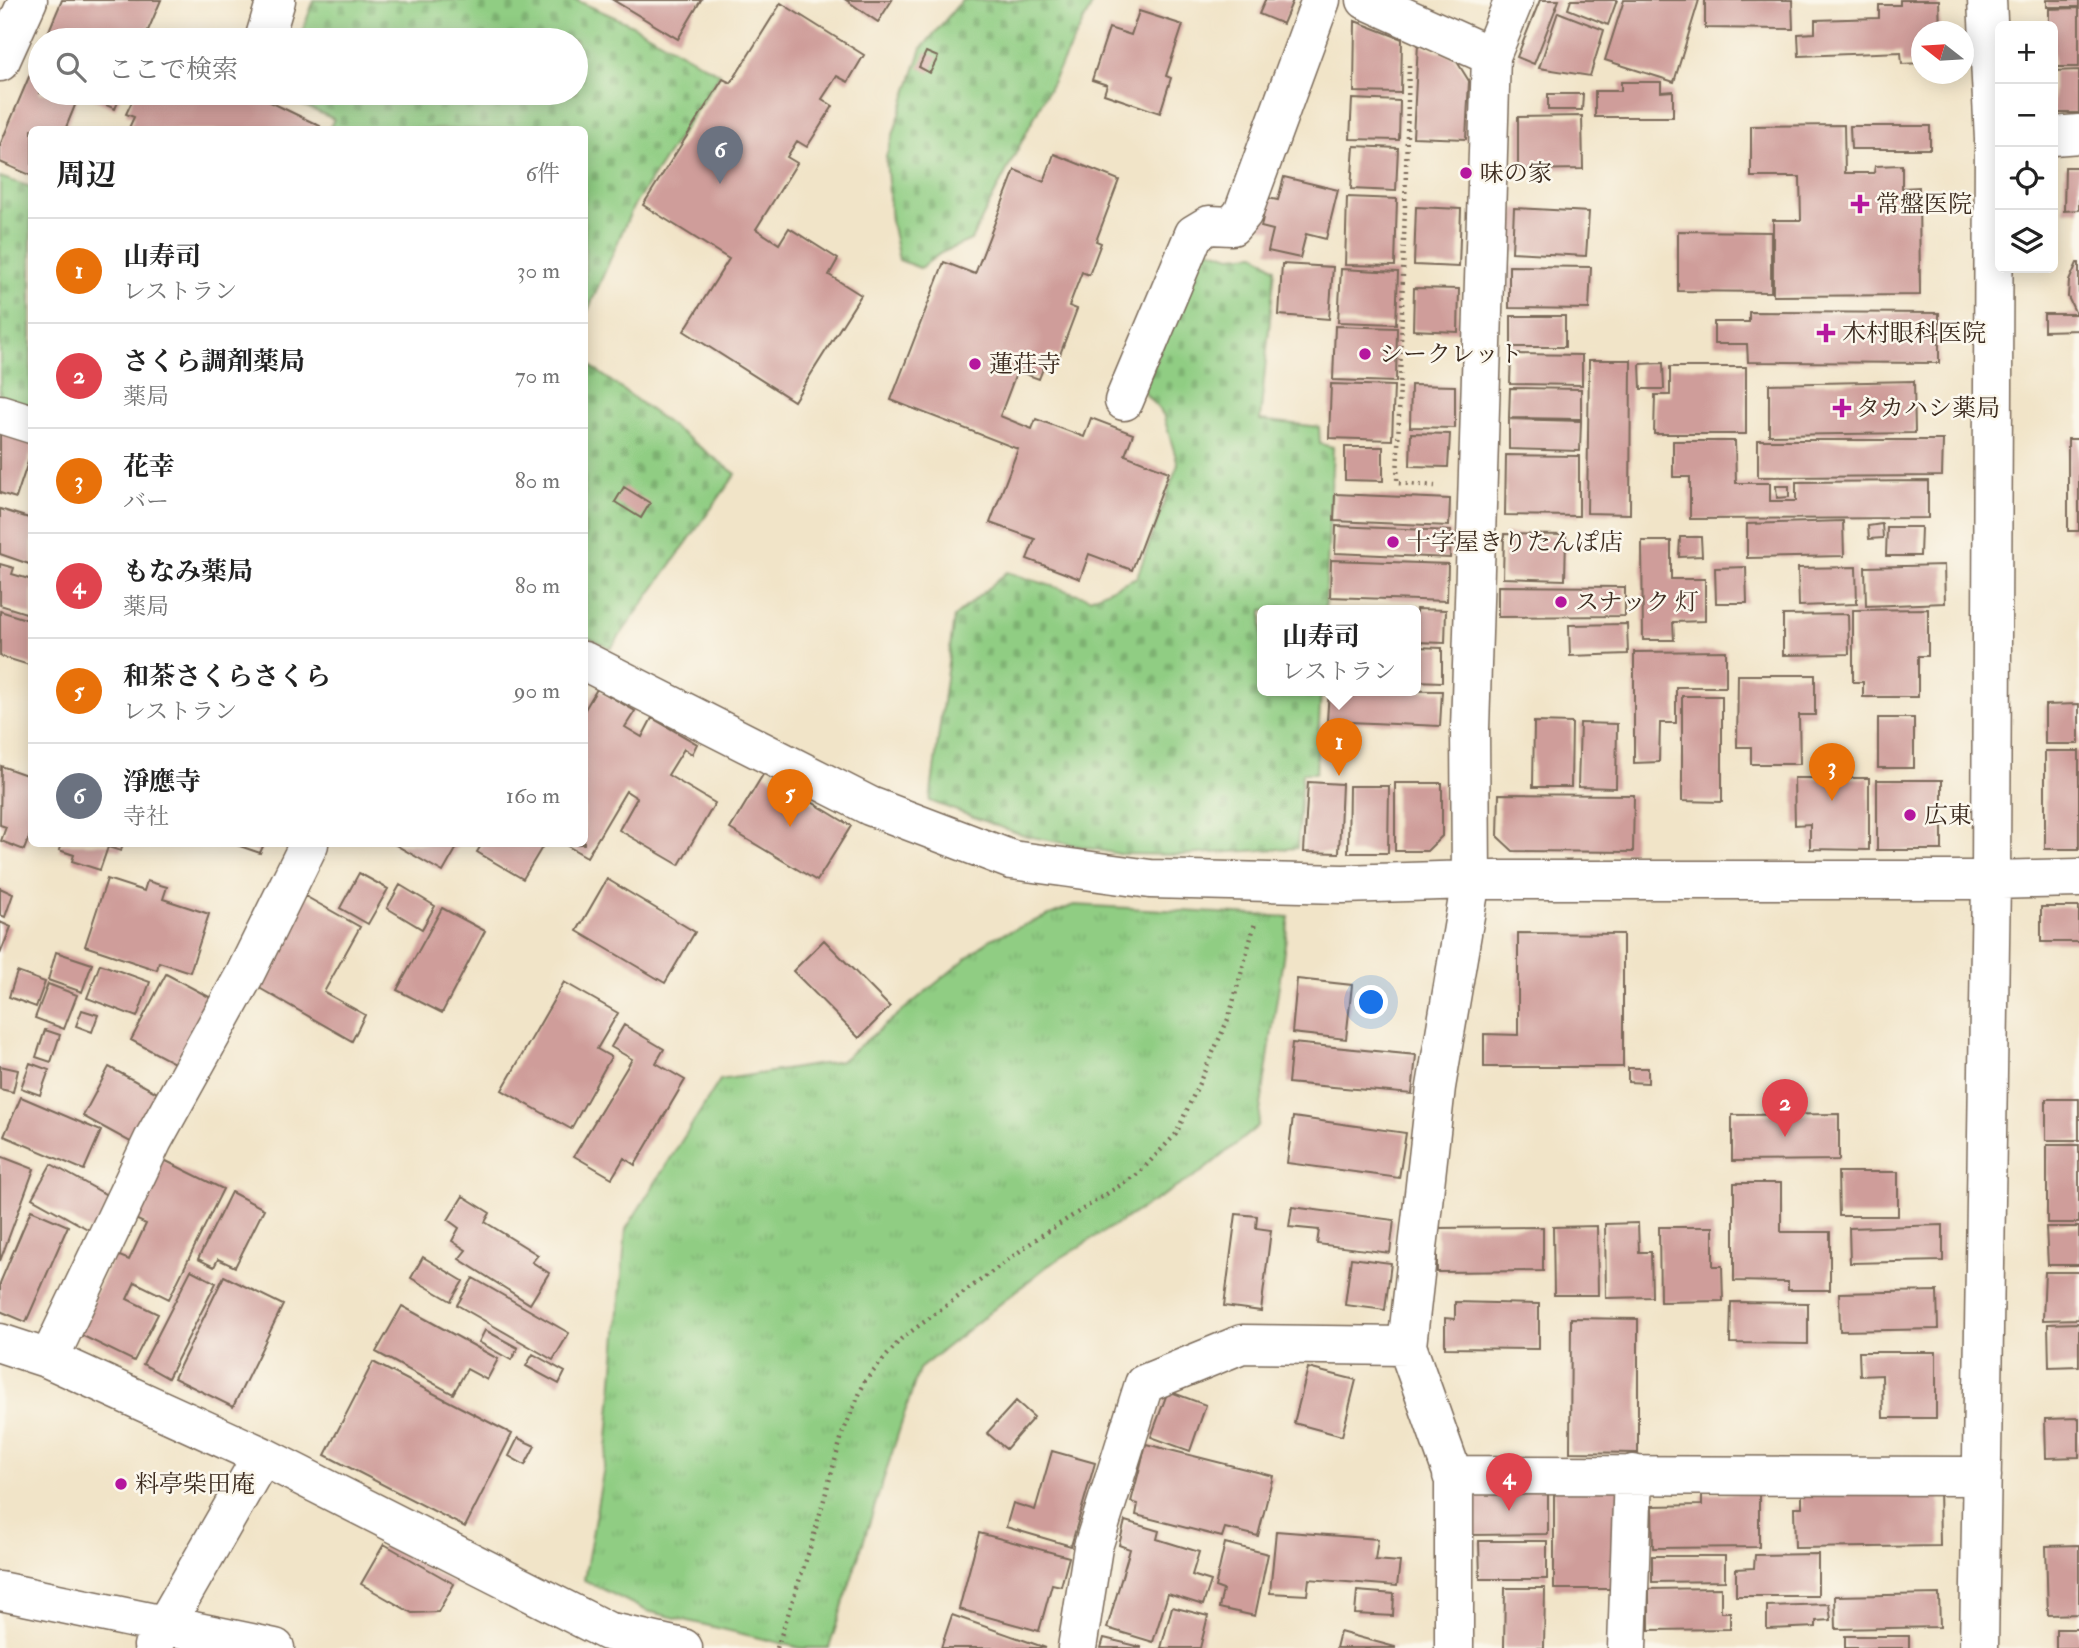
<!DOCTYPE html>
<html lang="ja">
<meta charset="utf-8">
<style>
:root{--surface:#fff;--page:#f2f2f2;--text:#222;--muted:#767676;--line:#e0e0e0;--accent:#b5179e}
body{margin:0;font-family:"IM FELL Double Pica","Noto Serif JP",serif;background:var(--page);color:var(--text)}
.controls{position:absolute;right:21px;top:21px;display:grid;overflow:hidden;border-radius:10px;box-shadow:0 4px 18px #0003}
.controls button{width:63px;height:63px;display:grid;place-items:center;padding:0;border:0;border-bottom:2px solid var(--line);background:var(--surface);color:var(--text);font:35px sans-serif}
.compass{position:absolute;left:1911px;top:21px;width:63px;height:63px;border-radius:50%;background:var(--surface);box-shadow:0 4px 18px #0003;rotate:287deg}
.you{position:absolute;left:1372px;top:1003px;width:24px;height:24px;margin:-18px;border:5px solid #fff;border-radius:50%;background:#1a73e8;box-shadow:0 0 0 10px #1a73e833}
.badge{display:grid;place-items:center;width:46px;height:46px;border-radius:50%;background:var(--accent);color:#fff;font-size:23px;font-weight:700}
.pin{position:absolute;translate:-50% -58px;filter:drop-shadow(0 2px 4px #0008)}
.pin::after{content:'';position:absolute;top:37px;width:24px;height:21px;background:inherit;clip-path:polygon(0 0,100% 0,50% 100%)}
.popup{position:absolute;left:1257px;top:605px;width:164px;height:91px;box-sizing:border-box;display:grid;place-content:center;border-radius:10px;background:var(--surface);filter:drop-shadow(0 2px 5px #0005);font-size:23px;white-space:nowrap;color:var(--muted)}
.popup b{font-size:26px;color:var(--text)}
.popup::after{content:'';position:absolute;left:50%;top:100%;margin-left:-14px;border:14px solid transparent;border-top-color:var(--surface)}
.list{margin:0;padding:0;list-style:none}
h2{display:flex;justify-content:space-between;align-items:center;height:91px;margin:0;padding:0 28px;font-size:30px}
h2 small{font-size:23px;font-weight:400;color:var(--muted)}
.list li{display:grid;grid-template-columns:46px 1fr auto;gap:21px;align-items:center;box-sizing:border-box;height:105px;padding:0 28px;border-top:2px solid var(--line)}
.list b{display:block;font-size:26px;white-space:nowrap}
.list p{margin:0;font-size:23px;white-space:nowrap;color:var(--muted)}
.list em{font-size:23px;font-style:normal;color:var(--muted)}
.icon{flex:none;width:38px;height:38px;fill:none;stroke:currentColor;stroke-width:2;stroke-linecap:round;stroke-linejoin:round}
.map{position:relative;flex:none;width:2079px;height:1648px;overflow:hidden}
.search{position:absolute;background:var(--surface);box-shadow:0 4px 18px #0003;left:28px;top:28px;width:560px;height:77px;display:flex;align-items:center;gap:18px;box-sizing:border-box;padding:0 24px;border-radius:38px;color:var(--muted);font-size:26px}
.panel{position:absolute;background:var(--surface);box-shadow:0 4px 18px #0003;left:28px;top:126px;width:560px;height:721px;border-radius:10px}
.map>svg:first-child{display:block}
.cemetery{fill:url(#cemetery-stones);stroke:#667c50;stroke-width:2}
.park{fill:url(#park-tufts);stroke:#667c50;stroke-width:2}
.building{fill:#cf9d9a}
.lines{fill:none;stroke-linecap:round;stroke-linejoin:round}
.minor-casing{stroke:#7b6b5a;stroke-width:41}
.path{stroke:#7b6b5a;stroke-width:4.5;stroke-dasharray:2 5;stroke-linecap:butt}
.minor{stroke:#fff;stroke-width:38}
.poi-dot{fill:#b5179e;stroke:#fbf7ec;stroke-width:2.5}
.labels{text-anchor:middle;stroke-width:5;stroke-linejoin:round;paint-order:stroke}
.poi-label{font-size:24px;fill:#3b2a1e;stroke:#fbf7ec;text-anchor:start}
</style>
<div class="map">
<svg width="2079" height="1648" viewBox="0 0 2079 1648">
<defs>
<pattern id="cemetery-stones" width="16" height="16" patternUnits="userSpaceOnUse" patternTransform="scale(1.75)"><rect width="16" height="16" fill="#90cd83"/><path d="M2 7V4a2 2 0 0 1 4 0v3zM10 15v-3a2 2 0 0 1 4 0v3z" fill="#7db071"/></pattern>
<pattern id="park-tufts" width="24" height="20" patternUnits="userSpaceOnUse" patternTransform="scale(1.75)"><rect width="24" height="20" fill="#90cd83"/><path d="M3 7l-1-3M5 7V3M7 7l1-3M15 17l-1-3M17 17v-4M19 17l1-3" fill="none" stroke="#7db071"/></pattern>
</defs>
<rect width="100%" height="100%" fill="#fbf7ec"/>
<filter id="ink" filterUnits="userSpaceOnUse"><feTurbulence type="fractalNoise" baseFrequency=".0143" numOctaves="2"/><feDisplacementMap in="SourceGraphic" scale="14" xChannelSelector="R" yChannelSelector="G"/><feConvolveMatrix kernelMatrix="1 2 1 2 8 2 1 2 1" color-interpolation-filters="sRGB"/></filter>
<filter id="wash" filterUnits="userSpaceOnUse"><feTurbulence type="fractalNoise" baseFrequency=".00686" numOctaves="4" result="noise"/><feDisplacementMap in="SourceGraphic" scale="28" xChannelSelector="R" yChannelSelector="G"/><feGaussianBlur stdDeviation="1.57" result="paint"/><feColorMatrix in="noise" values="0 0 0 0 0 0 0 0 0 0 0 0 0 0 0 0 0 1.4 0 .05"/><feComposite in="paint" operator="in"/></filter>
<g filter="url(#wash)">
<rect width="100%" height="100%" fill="#f1e4c8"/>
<path class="cemetery" d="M314 0H576L630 24 720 74 633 207 585 317 584 130 329 129 334 119 302 105 307 93H576V40H299Z
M962 0 1094 1 971 240 941 253 920 268 899 260 891 221 886 156 922 48Z
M0 177 31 187V415L0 404Z
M1202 247 1231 256 1256 254 1275 268 1260 420 1319 427 1320 444 1333 447 1325 610H1262V690H1321L1316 773H1302L1297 848 1181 855 1119 854 1022 835 930 801 954 617 1007 572 1090 598 1137 577 1178 464 1163 414 1143 391Z
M584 361 736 474 611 648 585 636Z"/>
<path class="park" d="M1074 905 1289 917 1258 1126 1203 1171 1046 1267 919 1369 829 1648H801L647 1611 584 1580 607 1450 626 1229 720 1080 841 1061 990 939Z"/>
<g id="blocks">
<path class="building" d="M62 0H161L144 40H45Z
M613 0H701L678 39Z
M846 0H892L878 22Z
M1265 0H1293L1283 24 1259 14Z
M1540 0H1559L1534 64 1517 57Z
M1571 0H1617L1608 25 1568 9Z
M1624 0H1699L1674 82 1605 60Z
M1705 0H1792L1793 29 1705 28Z
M1900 0H1939L1940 32H1922V63L1902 64 1901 52 1799 56 1798 34 1815 33V20L1879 18V5H1900Z
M2047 0H2079V7H2047Z
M781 3 864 55 848 82 837 76 822 99 833 106 807 147 797 141 787 157 797 163 756 229 779 244 789 228 838 259 829 275 861 295 794 401 684 331 729 259 643 205 723 79 731 83Z
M2079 8V67H2053V26H2049V9Z
M1139 11 1183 25 1166 76 1171 78 1160 113 1104 94 1107 85 1092 80 1109 28 1131 35Z
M1558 12 1604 30 1590 76 1539 68Z
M1355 21 1402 39 1401 93 1354 92Z
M1418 44 1454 57 1469 81 1466 139 1413 137Z
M40 51V93H122L115 109 80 93 65 130H32V176L0 162V145Z
M926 52 938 57 930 73 919 67Z
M2079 70V113H2053V71Z
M1621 82H1661V92L1673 91V117H1595V91H1621Z
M136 93H267L264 99 320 126 318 130H128L134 117 126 114Z
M1548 94H1583L1582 110H1548Z
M1352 99 1400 101 1399 140 1350 139Z
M1582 116 1583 169 1518 170V117Z
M1844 125 1845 173H1874L1875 166 1902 165V188L1919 187 1920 295 1773 296V220H1801L1800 177H1751V126Z
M1850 126H1930V149H1851Z
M1354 146 1398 148 1396 191 1351 189Z
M1054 154 1119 180 1096 241 1101 243 1089 275 1082 272 1069 306 1077 309 1059 357 1049 353 1039 379 1017 371 1000 416 1032 429 1036 419 1084 437 1091 418 1133 434 1125 455 1169 472 1132 570 1089 554 1080 579 1027 559 1035 539 990 523 1018 449 891 400 944 262 975 274 1015 170 1044 182Z
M2065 167H2079V210L2064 211Z
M1284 177 1338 190 1326 239 1306 234 1300 258 1268 251 1273 230 1261 227 1267 198 1278 200Z
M1347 197 1397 199 1395 266 1345 265Z
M1416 207 1461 209 1459 267 1414 265Z
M1514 208 1589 212 1586 256 1512 252Z
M1678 231 1771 232V292L1678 291Z
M2077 263H2079V330L2044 331V314H2076L2068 297 2069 281Z
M1282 264 1333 267 1329 319 1279 315Z
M1509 266 1591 267 1589 309 1509 308Z
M1341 269 1398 272 1396 324 1338 322Z
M1414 288 1459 289 1458 332 1413 330Z
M1749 312 1939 313V363L1748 362 1747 344H1714V322H1749Z
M1511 316H1565V347H1511Z
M1335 326 1397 328 1396 382 1333 380Z
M1511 354 1582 355V385L1510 384Z
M1589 360H1631L1630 514 1587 513Z
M1663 363 1664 389H1641L1640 364Z
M1670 367H1746V434H1654L1655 395H1670Z
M1914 381 1915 433 1769 435V384Z
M1331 384 1394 386 1392 440 1329 438Z
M1411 385 1455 386V428L1410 427Z
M1510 388 1581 389V419L1509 418Z
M1509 419 1581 421 1580 451 1509 449Z
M0 423 32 433V450L16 498 0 493Z
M1411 433 1450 434 1448 467 1410 466Z
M2068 439H2079V531H2068Z
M1758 440H1943L1942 476 1758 477Z
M1673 441H1735L1736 483H1770V501H1796V482L1928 481V518L1690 519V477H1673Z
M1345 447H1383V481L1345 480Z
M1506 455 1579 456V516L1505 515Z
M1776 486H1789V497L1777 498Z
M624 487 650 503 641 518 615 502Z
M1335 494 1450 499 1449 526 1334 521Z
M0 509 32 519V565L0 554Z
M1843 521 1844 556 1747 558V524Z
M1882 524 1883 538 1869 539 1868 526Z
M1336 526 1451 531 1450 558 1335 553Z
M1887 527H1921L1920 556H1886Z
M1504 534 1566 535 1565 580 1503 578Z
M1680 537H1701L1702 556 1679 557Z
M1642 541H1671V579H1705V621L1673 622 1674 640H1643Z
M1331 560 1448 564 1447 601 1330 597Z
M0 564 14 568 12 574 32 580V615L0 605Z
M1944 565 1945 603 1866 606 1865 567Z
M1746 567 1747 603H1716L1715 568Z
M1856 567 1857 604 1799 606 1798 568Z
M1498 586 1625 587V616L1498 617Z
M1416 609 1446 610 1445 643 1416 642Z
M1928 609V656H1918V697H1863V682H1853V610Z
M0 611 32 621V666L0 656Z
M1848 614 1849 654 1783 655V615Z
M1627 624 1628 654 1570 656 1569 625Z
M1416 647 1442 648V682L1416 681Z
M1726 651V687H1676V723H1660L1659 762 1634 763V652Z
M1738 675H1815V715H1799L1800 764H1751V747H1737Z
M597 689 635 711 625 727 642 737 652 718 697 744 692 754 684 749 668 775 715 803 679 865 619 830 637 798 626 791 587 857 564 844H584V711Z
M1329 690 1442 691 1440 726 1327 721Z
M1682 696H1722V802L1682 801Z
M2079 704V744H2045V705Z
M1878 718H1914V768H1878Z
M1534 722 1572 723 1571 787H1533Z
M1580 723 1617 724 1616 788 1578 787Z
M2045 751H2079V849H2045Z
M1 766 32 777V836L30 835 24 850 1 841 6 827 0 825Z
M764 773 851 826 817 881 730 829Z
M1794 778H1869V850L1810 849V824L1795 825Z
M1877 780H1942V850H1877Z
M1308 782 1342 784 1339 853 1304 852Z
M1395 783H1442V836L1427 851H1395Z
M1349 786H1389L1388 853H1348Z
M1499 794 1634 795 1633 852 1513 851 1498 837Z
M61 844H123L121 851 108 847 100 870 72 861 74 855 59 850Z
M234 844H264L260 853Z
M394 844H459L443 872Z
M482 844H544L523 879 477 852Z
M359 873 388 889 368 924 340 908Z
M107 879 144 891 147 881 167 887 163 899 209 914 190 972 159 962 157 970 85 946Z
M607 879 695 932 665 983 577 931Z
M400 885 435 906 422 929 387 908Z
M0 888 13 894 5 917 0 915Z
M305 896 360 927 324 992 365 1015 352 1041 254 985Z
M2041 907H2079V942H2041Z
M442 908 485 931 442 1013 397 990Z
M0 922 11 927 0 954Z
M1518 933 1623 934V1067H1484V1034L1518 1035Z
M824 940 890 1007 859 1038 793 971Z
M56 952 92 964 82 992 48 980Z
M100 964 150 982 137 1017 87 998Z
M17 972 45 982 36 1007 9 997Z
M166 974 211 998 176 1064 131 1040Z
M1297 979 1352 985 1346 1039 1292 1033Z
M564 982 618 1013 597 1049 611 1057 571 1129 502 1090Z
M48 984 77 995 64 1029 35 1018Z
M82 1010 98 1015 92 1032 76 1026Z
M624 1025 664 1049 656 1063 685 1080 635 1165 624 1158 612 1178 574 1156 632 1059 611 1047Z
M45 1030 60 1035 51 1062 36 1057Z
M1292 1043 1416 1055 1412 1094 1288 1083Z
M30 1063 49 1070 40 1095 21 1088Z
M0 1066 18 1070 13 1092 0 1089Z
M109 1067 161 1095 134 1144 83 1116Z
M1628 1068H1648V1083L1628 1082Z
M21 1097 101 1131 84 1170 4 1136Z
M2046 1099H2079V1140H2046Z
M1839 1114V1160L1732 1161V1115Z
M1293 1117 1406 1133 1399 1178 1287 1163Z
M2047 1145H2079V1223H2047Z
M0 1156 34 1169 0 1261Z
M160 1158 223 1189 169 1299 135 1282 127 1299 158 1314 134 1361 77 1333 115 1254 129 1260 146 1224 131 1217Z
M51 1164 112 1198 93 1232 32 1198Z
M1838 1172H1898V1216H1839Z
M1734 1183H1781V1232H1830V1290H1788V1282L1734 1281Z
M231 1192 264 1209 235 1267 218 1259 214 1267 198 1259Z
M463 1196 490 1213 485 1222 538 1255 532 1262 549 1273 530 1304 459 1259 466 1250 452 1241 459 1228 448 1220Z
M1292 1207 1394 1220 1390 1253 1317 1244 1319 1230 1289 1227Z
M31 1210 68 1226 26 1322 0 1311V1283Z
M1236 1214 1257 1216 1256 1228 1271 1230 1261 1311 1224 1306Z
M1638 1223 1639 1252H1651L1652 1297 1606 1298 1605 1224Z
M1943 1225V1261L1850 1263 1849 1228Z
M1597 1226 1598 1295H1554L1553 1227Z
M1543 1227V1271L1437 1272V1228Z
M1659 1227H1713V1266H1722L1723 1301 1660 1302Z
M2046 1227H2079V1265H2048Z
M423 1257 463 1281 451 1301 411 1278Z
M1351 1258 1391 1263 1385 1310 1345 1305Z
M191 1270 216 1283 168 1378 143 1364Z
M2045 1272H2079V1319L2043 1320Z
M224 1276 283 1305 233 1407 174 1378Z
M473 1278 569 1333 553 1360 457 1305Z
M1937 1291 1938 1329 1840 1331 1839 1293Z
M1455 1302 1539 1304V1349L1445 1348V1318L1455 1319Z
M1731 1302 1808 1303V1344L1730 1343Z
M402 1306 498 1359 487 1380 467 1369 453 1394 376 1352Z
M1571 1318 1638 1319V1453L1570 1452Z
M2079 1323V1366L2049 1367 2048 1324Z
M485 1330 518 1348 511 1360 479 1342Z
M1859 1352H1936V1418H1883L1882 1375 1860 1376Z
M533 1354 565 1372 559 1384 526 1366Z
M373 1362 512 1434 465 1527 325 1455Z
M1308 1368 1356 1380 1342 1436 1294 1423Z
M1168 1391 1206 1405 1190 1451 1151 1437Z
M1016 1401 1034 1417 1006 1449 987 1433Z
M2079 1418V1457L2046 1458 2045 1419Z
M518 1438 535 1446 525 1465 509 1456Z
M1146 1444 1273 1476 1258 1536 1225 1528 1222 1537 1136 1515 1138 1504 1131 1502Z
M1052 1451 1095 1463 1071 1546 1006 1527 1013 1503 1035 1510Z
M1939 1485 1940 1546 1795 1548 1794 1507H1802V1488Z
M1554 1486H1621L1622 1589H1554Z
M1548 1488V1534L1470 1535 1469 1489Z
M1759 1493V1547L1653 1548 1652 1506 1702 1505V1494Z
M1125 1521 1159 1531 1157 1539 1199 1552 1192 1575 1211 1581 1203 1605 1168 1594 1153 1642 1107 1628 1130 1549 1119 1545Z
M1276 1531 1378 1539 1375 1560 1400 1562 1397 1586 1309 1579 1307 1595 1270 1593Z
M979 1533 1069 1557 1061 1586 1052 1584 1039 1631 959 1609Z
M1479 1541H1547V1579H1480Z
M1225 1543 1268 1554 1255 1616 1219 1608 1223 1590 1215 1587Z
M384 1544 454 1584 438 1612 412 1613 361 1584Z
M2079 1545V1614L2048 1615 2046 1546Z
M1818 1554V1596H1736V1569L1754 1568 1755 1555Z
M1652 1556H1725V1581L1652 1582Z
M1505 1588H1545L1544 1648H1504Z
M1721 1588V1612H1730V1629L1649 1630V1589Z
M1357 1591 1394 1594 1393 1616 1355 1614Z
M1939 1594 1940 1627 1836 1629 1835 1596Z
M1829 1604 1831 1620 1816 1621V1627L1767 1629V1606Z
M1172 1607 1208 1616 1200 1648H1161Z
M952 1615 1046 1648H941Z
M2056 1629H2079V1648H2056Z
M1340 1632 1395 1647V1648H1336Z
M1845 1636H1909V1648H1845Z
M1104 1638 1141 1647V1648H1101Z"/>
</g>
</g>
<g filter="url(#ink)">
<use href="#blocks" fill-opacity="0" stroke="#7b6b5a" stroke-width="2"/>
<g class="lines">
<defs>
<path id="minor" d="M1366 0 1491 56
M264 40 276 0
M0 62 28 0
M2053 136 2079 134
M1124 401 1194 234 1209 225 1232 226 1243 213 1321 0
M0 414 32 424
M584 661 870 806 1012 860 1150 879 1343 884 1471 880H1991L2079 878
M0 1343 49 1359 262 1456 607 1631 683 1648
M49 1359 153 1140 244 976 309 844
M1452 1475 1982 1476
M0 1591 275 1648
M153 1646 262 1456
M1077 1648 1093 1547 1144 1384 1242 1344 1407 1346
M1454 1648V1478L1407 1346 1436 1087 1471 880 1470 729 1491 56 1514 0
M1627 1648 1633 1474
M1979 1648 1991 880 1994 139 1987 0"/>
</defs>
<use href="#minor" class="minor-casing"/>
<path class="path" d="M1409 65 1397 483 1435 486
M777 1648 812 1542 843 1432 865 1381 901 1339 1039 1237 1138 1174 1176 1134 1229 1017 1255 923"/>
<use href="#minor" class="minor"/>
</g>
</g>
<g class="poi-dot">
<circle cx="1466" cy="173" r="7"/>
<path d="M1856.5 193.5h7v7h7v7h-7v7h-7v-7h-7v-7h7z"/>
<path d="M1822.5 322.5h7v7h7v7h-7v7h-7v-7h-7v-7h7z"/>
<circle cx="1365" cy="354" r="7"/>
<circle cx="975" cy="364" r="7"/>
<path d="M1838.5 397.5h7v7h7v7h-7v7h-7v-7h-7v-7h7z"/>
<circle cx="1393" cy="542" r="7"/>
<circle cx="1561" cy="602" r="7"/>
<circle cx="1910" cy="815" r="7"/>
<circle cx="121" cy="1484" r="7"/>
</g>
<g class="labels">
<g class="poi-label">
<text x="1480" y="181">味の家</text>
<text x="1876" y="212">常盤医院</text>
<text x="1842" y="341">木村眼科医院</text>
<text x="1379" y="362">シークレット</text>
<text x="989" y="372">蓮荘寺</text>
<text x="1856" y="416">タカハシ薬局</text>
<text x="1407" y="550">十字屋きりたんぽ店</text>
<text x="1575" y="610">スナック 灯</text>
<text x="1924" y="823">広東</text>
<text x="135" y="1492">料亭柴田庵</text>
</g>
</g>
</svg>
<div class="controls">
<button>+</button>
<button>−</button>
<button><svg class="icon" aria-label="locate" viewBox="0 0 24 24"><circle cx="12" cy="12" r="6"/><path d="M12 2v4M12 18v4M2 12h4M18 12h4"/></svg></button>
<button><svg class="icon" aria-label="layers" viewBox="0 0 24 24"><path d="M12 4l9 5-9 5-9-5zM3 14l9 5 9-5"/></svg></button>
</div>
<svg class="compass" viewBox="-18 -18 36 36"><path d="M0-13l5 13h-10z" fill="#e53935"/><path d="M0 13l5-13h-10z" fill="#767676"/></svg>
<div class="you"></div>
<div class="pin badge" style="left:1339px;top:776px;background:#e8710a">1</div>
<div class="popup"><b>山寿司</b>レストラン</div>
<div class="pin badge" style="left:1785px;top:1137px;background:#e0444e">2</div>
<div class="pin badge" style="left:1832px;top:801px;background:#e8710a">3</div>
<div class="pin badge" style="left:1509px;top:1511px;background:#e0444e">4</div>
<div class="pin badge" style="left:790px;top:827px;background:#e8710a">5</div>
<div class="pin badge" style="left:720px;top:184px;background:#6b7280">6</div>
<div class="search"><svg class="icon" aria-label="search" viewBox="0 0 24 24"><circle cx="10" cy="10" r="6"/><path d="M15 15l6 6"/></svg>ここで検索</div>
<section class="panel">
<h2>周辺<small>6件</small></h2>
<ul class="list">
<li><span class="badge" style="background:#e8710a">1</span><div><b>山寿司</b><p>レストラン</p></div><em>30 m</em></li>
<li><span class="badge" style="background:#e0444e">2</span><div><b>さくら調剤薬局</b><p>薬局</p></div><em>70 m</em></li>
<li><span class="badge" style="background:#e8710a">3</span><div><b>花幸</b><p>バー</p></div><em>80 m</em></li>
<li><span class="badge" style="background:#e0444e">4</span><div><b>もなみ薬局</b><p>薬局</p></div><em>80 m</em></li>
<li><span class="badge" style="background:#e8710a">5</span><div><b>和茶さくらさくら</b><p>レストラン</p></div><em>90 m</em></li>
<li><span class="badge" style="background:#6b7280">6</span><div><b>淨應寺</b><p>寺社</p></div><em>160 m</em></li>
</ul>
</section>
</div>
